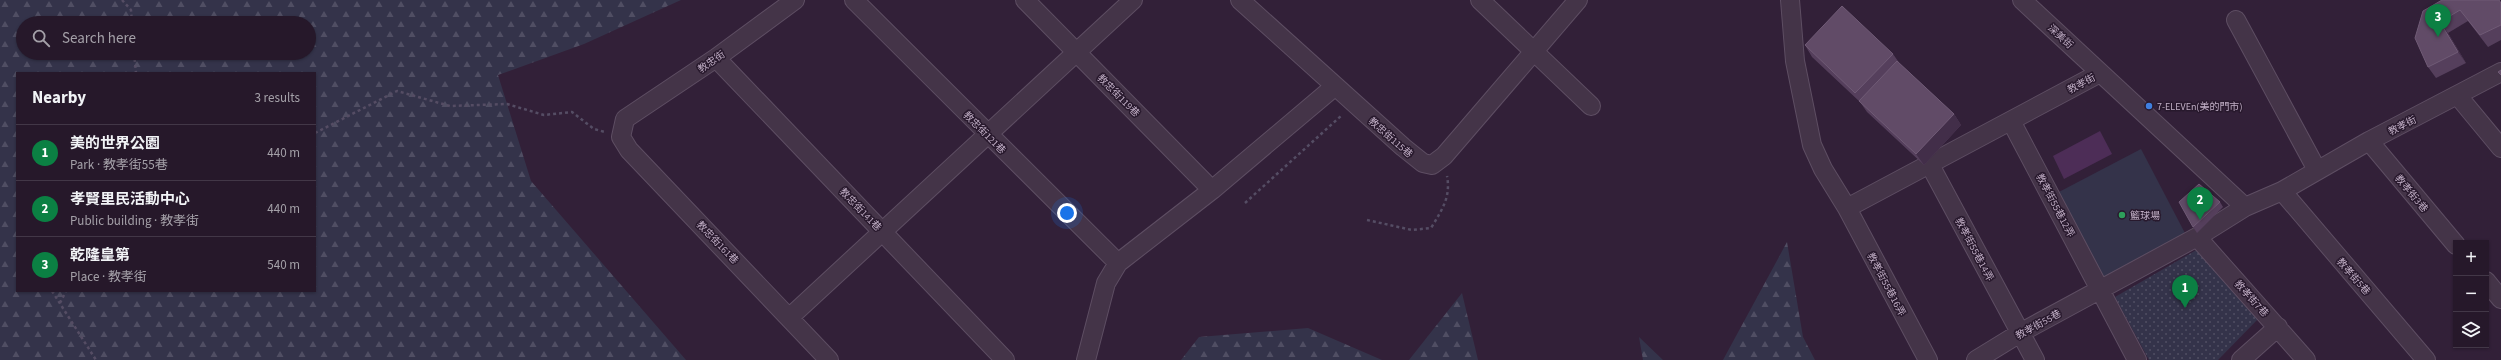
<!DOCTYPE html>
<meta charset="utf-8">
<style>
:root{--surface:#26182a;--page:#2e2132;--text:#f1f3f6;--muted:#a4a0a8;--line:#423747;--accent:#0b8043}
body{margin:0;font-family:"Source Sans 3","Noto Sans TC",sans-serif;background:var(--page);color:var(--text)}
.controls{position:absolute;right:12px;bottom:12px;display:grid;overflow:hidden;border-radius:0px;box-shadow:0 1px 3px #0004}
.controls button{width:36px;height:36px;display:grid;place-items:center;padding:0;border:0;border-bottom:1px solid var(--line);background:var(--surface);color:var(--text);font:20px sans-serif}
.you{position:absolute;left:1067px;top:213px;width:14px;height:14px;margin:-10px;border:3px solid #fff;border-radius:50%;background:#1a73e8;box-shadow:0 0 0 6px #1a73e833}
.badge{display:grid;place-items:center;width:26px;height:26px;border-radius:50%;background:var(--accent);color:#fff;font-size:13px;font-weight:700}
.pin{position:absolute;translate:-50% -33px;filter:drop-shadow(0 1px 2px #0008)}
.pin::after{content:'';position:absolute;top:21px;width:14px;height:12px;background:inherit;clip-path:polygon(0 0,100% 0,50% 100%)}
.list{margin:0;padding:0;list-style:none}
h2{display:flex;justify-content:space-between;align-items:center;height:52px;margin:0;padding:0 16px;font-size:17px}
h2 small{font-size:13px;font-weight:400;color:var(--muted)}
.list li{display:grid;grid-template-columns:26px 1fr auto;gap:12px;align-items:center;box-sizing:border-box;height:56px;padding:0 16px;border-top:1px solid var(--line)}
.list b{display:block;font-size:15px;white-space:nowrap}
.list p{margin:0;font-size:13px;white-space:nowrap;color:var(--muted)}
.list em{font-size:13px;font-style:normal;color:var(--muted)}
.icon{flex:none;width:22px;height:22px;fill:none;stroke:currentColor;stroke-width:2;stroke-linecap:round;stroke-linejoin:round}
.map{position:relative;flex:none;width:2501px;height:360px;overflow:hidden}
.search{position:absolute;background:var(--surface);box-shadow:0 1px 3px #0004;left:16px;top:16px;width:300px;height:44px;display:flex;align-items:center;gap:10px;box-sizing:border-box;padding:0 14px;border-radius:22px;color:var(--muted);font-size:15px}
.panel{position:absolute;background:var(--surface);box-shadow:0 1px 3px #0004;left:16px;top:72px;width:300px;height:220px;border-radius:0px}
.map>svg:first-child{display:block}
.grass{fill:#34334a}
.forest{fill:url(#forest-firs);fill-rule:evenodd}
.park{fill:url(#park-dots)}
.water{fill:#4d2d57}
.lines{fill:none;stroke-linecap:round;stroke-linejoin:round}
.minor-casing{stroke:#5e4e63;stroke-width:20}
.path{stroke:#554d64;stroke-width:2.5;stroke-dasharray:3 3;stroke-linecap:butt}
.minor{stroke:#443448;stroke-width:18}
.wall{fill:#553f5c}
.shaded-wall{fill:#422e49}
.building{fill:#614b67;stroke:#705b76}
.shop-dot{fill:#3f7fe0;stroke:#28192d;stroke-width:1.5}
.leisure-dot{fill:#2e9e5b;stroke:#28192d;stroke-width:1.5}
.labels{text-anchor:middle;stroke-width:3;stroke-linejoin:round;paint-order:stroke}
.street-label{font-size:10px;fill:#c0aec5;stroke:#28192d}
.poi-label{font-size:10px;fill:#c0aec5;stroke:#28192d;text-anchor:start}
</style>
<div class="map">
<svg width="2501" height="360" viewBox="0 0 2501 360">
<defs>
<pattern id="forest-firs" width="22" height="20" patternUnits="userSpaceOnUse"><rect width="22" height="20" fill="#34334a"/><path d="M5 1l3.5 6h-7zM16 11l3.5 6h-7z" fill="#504e63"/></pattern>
<pattern id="park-dots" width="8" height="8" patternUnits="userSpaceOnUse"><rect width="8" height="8" fill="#34334a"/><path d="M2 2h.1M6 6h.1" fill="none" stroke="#504e63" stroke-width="1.8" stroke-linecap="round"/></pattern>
</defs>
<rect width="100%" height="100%" fill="#322038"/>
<path class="grass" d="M2141 149 2187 237 2102 280 2057 193Z"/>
<path class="forest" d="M0 0H681L584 44 498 75 531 181 686 360H0ZM23 23H309V53H23ZM17 73H315V291H17Z
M1787 242 1803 337 1815 360H1723Z
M1462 293 1478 360H1409Z
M1308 328 1382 360H1181L1199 337Z
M1639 337 1663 360H1643Z"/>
<path class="park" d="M2198 249 2258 319 2218 360H2149L2115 297Z"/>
<path class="water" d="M2100 131 2112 154 2064 179 2053 156Z"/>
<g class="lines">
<defs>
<path id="minor" d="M795 0 716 58 625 119 621 137 629 150 829 360
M854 0 1118 263
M1025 0 1212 190
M1240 0 1403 147 1423 163 1432 165 1444 156 1578 0
M1480 0 1591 106
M1790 0 1795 61 1812 145 1823 169 1847 208 1928 360
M2022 0 2245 207
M2236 20 2317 170
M716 58 1005 360
M2458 96 2501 148
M2011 121 2137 360
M2369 141 2456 245
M1930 165 2035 360
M2282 191 2426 360
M1847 208 2100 73
M2197 237 2306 360
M2486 281 2501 299
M790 317 1133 0
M1086 360 1106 283 1118 263 1212 190 1334 87
M1976 360 2020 333 2197 237 2245 207 2282 191 2369 141 2501 72
M2241 360 2278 327"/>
</defs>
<use href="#minor" class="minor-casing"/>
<path class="path" d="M122 0 131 10 132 23
M134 53 136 73
M315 133 397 91 450 106 507 104 544 115 572 112 594 129 605 132
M1245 203 1342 115
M1367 220 1412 230 1431 228C1442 210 1451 197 1447 176
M52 291 96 360
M60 303 66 291"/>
<use href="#minor" class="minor"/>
</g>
<path class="wall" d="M2442 0 2501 2V40L2488 47 2468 21 2448 33 2466 63 2436 78 2428 67Z
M1805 45 1893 54 1900 64 1954 114 1961 125 1924 165 1867 112 1860 102 1812 57Z
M2220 202 2223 207 2197 233 2193 227Z"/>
<path class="shaded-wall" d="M2440 22 2448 33 2466 63 2458 52Z
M1954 114 1961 125 1924 165 1916 154Z"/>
<path class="building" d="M2442 0H2499L2501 3V25L2480 35 2460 10 2440 22 2458 52 2428 67 2415 38 2423 11Z
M1842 6 1893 54 1855 93 1805 45Z
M1897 61 1954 114 1916 154 1859 101Z
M2501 70V75L2498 72Z
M2199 184 2220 202 2193 227 2179 202Z"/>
<circle class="shop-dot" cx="2149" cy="106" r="4"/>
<circle class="leisure-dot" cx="2122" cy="215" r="4"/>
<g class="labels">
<g class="street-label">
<text transform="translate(2061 36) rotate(43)" y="4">深美街</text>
<text transform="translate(711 61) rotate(-35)" y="4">教忠街</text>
<text transform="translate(2081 83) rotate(-28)" y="4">教孝街</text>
<text transform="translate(1119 95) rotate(45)" y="4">教忠街119巷</text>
<text transform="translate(2402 125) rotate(-27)" y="4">教孝街</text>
<text transform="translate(985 132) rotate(45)" y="4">教忠街121巷</text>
<text transform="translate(1391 137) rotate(41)" y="4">教忠街115巷</text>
<text transform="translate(2412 193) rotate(50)" y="4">教孝街3巷</text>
<text transform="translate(2056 205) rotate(62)" y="4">教孝街55巷12弄</text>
<text transform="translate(861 209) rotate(46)" y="4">教忠街141巷</text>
<text transform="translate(718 242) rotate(46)" y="4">教忠街161巷</text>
<text transform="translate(1975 249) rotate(62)" y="4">教孝街55巷14弄</text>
<text transform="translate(2354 276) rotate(49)" y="4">教孝街5巷</text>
<text transform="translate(1887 284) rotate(62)" y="4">教孝街55巷16弄</text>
<text transform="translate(2252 298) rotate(48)" y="4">教孝街7巷</text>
<text transform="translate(2038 324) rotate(-29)" y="4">教孝街55巷</text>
</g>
<g class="poi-label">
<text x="2157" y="110">7-ELEVEn(美的門市)</text>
<text x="2130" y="219">籃球場</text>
</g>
</g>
</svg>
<div class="controls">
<button>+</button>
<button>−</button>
<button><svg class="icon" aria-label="layers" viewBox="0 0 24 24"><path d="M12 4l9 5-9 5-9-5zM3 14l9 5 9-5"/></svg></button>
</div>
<div class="you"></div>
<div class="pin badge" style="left:2185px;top:308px">1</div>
<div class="pin badge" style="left:2200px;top:220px">2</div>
<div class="pin badge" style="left:2438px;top:37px">3</div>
<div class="search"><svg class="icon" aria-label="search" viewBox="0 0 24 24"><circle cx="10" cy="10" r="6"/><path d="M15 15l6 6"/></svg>Search here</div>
<section class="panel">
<h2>Nearby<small>3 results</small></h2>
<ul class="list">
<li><span class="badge">1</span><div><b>美的世界公園</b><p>Park · 教孝街55巷</p></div><em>440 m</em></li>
<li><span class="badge">2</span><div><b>孝賢里民活動中心</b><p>Public building · 教孝街</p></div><em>440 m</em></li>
<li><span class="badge">3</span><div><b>乾隆皇第</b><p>Place · 教孝街</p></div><em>540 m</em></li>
</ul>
</section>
</div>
